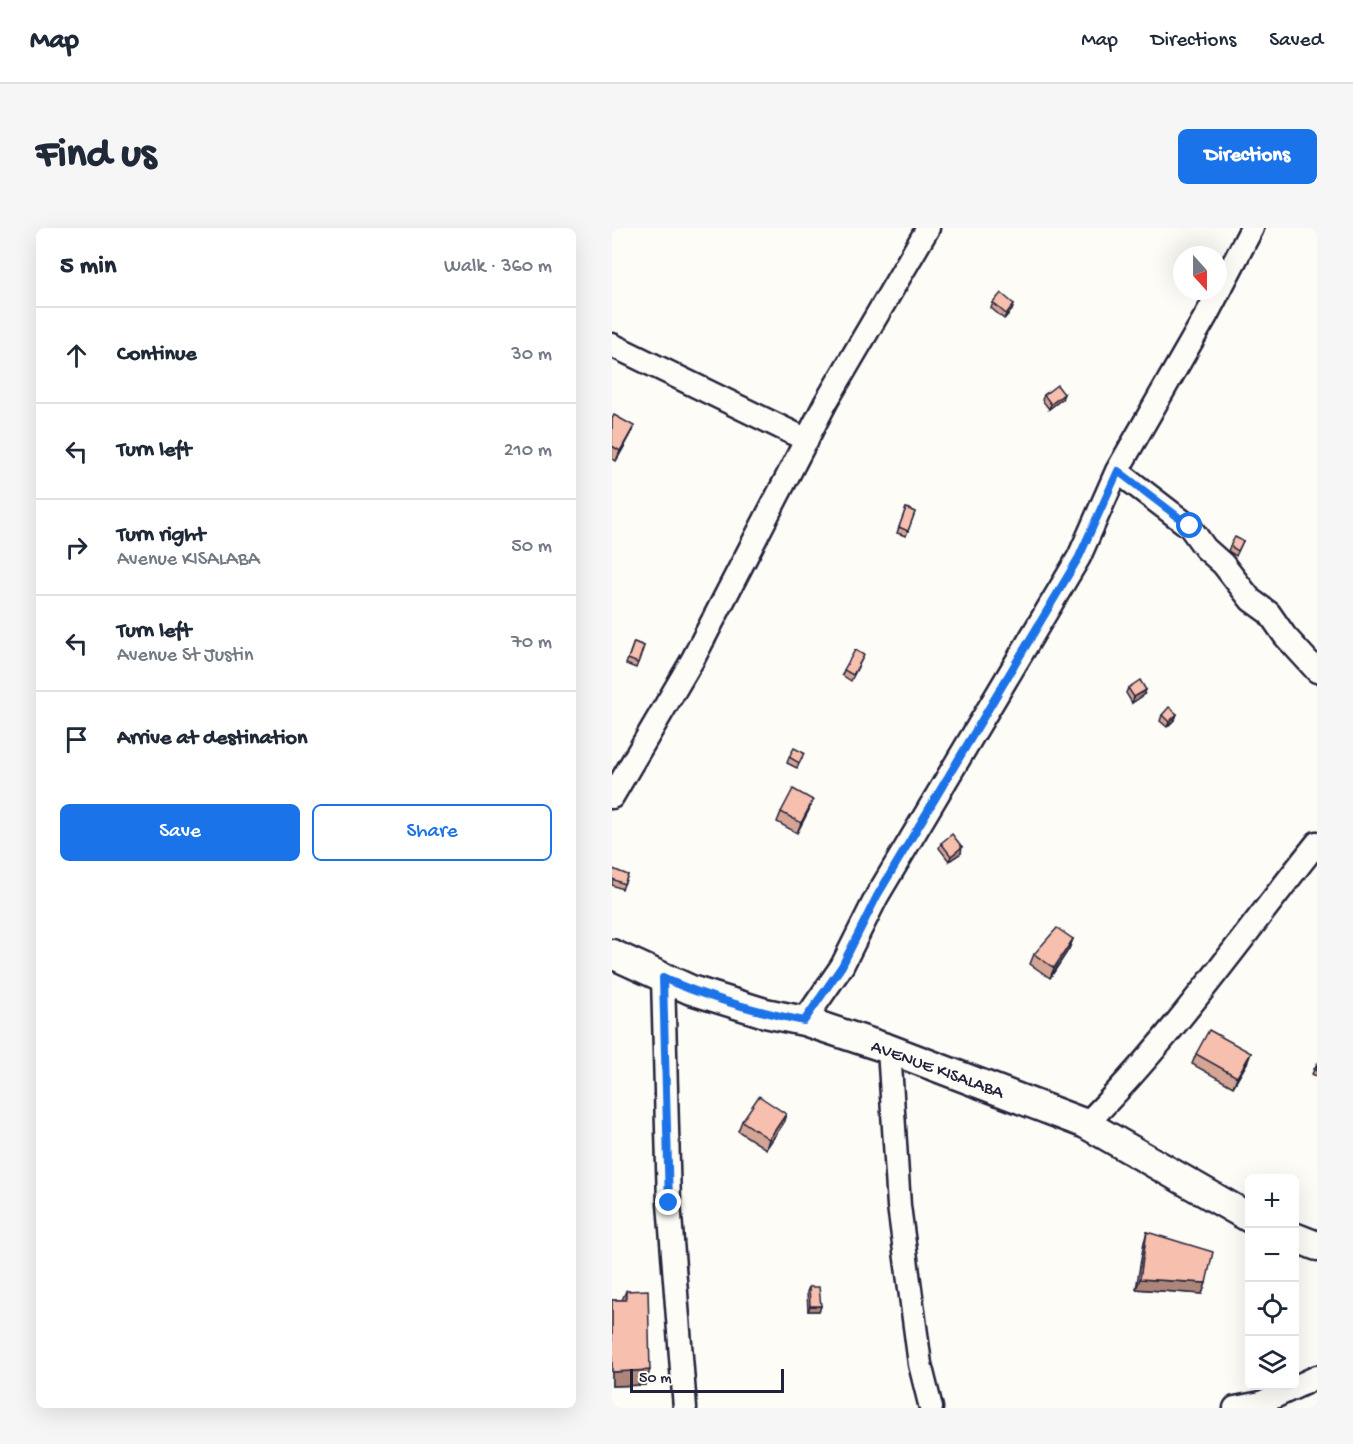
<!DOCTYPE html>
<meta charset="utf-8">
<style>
:root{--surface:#fff;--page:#f6f6f7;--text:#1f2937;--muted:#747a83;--line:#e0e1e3;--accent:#1a73e8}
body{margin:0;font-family:"Gochi Hand",sans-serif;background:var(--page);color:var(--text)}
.controls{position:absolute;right:18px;bottom:18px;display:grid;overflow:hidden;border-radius:9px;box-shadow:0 6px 24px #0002}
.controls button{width:54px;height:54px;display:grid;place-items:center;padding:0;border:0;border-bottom:2px solid var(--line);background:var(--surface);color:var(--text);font:30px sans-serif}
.compass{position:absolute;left:561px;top:18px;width:54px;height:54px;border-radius:50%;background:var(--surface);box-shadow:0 6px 24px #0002;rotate:159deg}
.scale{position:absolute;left:18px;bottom:15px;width:154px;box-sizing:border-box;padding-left:6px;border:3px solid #22223b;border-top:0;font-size:16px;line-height:21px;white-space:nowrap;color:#22223b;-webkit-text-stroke:4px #fdfcf7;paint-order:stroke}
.stop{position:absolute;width:18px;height:18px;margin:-14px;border:4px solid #1a73e8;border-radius:50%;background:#fff}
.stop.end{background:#1a73e8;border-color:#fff;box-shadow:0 2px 6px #0008}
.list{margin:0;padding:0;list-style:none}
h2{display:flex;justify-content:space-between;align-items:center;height:78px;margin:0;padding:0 24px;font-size:26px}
h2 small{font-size:20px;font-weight:400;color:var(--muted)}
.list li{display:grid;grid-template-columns:39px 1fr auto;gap:18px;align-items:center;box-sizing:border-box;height:96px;padding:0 24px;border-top:2px solid var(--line)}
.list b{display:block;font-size:22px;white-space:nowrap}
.list p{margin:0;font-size:20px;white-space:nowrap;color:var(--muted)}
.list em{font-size:20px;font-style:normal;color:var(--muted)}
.actions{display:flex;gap:12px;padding:18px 24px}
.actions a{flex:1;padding:14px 0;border:2px solid var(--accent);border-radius:9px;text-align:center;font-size:21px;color:var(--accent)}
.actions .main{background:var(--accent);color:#fff}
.icon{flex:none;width:33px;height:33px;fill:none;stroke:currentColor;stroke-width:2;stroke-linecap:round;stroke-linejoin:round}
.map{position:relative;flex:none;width:705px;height:1180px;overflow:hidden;border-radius:9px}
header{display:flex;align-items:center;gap:36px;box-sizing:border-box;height:84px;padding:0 30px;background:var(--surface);border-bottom:2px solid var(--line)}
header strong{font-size:28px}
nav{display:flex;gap:33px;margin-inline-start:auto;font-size:21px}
.intro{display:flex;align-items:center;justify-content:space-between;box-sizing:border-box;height:144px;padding:0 36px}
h1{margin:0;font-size:42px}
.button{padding:15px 27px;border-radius:9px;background:var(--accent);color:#fff;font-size:21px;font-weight:700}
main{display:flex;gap:36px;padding:0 36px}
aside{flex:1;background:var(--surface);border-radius:9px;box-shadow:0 6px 24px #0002}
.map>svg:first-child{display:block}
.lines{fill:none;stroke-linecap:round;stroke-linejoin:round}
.minor-casing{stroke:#22223b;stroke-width:27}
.tertiary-casing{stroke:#22223b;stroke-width:33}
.minor{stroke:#fdfcf7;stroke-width:22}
.tertiary{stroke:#fdfcf7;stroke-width:28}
.wall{fill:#d4a495;stroke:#22223b;stroke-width:1.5}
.shaded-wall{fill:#ad8679;stroke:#22223b;stroke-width:1.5}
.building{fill:#f7bfad;stroke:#22223b;stroke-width:1.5}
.route{stroke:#1a73e8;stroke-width:8}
.labels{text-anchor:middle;stroke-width:6;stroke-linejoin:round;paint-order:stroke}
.street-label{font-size:18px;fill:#22223b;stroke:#fdfcf7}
</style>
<header>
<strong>Map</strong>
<nav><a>Map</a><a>Directions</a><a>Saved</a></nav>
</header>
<div class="intro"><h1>Find us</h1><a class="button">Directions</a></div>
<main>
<aside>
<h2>5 min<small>Walk · 360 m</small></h2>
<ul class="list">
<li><svg class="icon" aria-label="ahead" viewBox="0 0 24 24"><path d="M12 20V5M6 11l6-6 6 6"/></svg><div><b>Continue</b></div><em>30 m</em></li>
<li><svg class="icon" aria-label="left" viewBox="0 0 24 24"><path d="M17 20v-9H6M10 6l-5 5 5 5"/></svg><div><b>Turn left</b></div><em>210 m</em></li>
<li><svg class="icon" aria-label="right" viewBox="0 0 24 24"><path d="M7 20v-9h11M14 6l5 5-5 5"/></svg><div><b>Turn right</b><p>Avenue KISALABA</p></div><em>50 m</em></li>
<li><svg class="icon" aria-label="left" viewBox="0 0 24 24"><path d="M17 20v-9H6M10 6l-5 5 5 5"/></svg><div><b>Turn left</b><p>Avenue St Justin</p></div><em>70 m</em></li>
<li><svg class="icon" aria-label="arrive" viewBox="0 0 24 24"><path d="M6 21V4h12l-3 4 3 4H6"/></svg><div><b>Arrive at destination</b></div></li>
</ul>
<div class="actions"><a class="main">Save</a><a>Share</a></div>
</aside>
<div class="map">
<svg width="705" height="1180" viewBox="0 0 705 1180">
<rect width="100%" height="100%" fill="#fdfcf7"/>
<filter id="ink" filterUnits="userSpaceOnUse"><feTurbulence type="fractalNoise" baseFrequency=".0167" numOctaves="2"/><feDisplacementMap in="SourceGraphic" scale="12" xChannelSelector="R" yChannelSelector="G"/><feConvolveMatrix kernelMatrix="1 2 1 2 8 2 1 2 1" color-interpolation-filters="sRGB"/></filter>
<g filter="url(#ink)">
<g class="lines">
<defs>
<path id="minor" d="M0 117 195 212
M505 243 578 299 593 320 611 336 639 372 657 385 673 408 705 443
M0 569 81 431 214 174 316 0
M51 750 57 975 73 1180
M192 793 230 738 265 668 467 329 505 243 595 86 640 0
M277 821 287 978 308 1136 319 1180
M474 896C560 810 629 710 705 615
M623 1180 649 1175 705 1149"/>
<path id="tertiary" d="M0 726 79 762 153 785 192 793 277 821 474 896 638 990
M682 1009 705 1018"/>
</defs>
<use href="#minor" class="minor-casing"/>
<use href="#tertiary" class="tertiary-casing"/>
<use href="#minor" class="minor"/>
<use href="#tertiary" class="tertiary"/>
</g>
<path class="wall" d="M381 75 402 76 400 82 392 91 379 80Z
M432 167 450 171 437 181 430 172Z
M0 191 18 208 4 233 0 231Z
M294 280 303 284 294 308 285 305Z
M631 313 624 328 616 323 618 318Z
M22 414 32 418 24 440 14 436Z
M252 427 239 453 230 447 232 442Z
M516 460 532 467 520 475 514 465Z
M565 486 563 491 555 499 548 493 550 487Z
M177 529 190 530 185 540 175 535Z
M197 582 185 605 165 594 169 584Z
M329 615 349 625 337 633 327 620Z
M0 644 16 647 10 661 0 657Z
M461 711 457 721 438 750 418 736 422 726Z
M639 825 635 835 621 859 580 836 584 826Z
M705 836V849L700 846Z
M130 893 171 896 154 921 126 903Z
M535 1004 594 1055 590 1066 524 1061 532 1014Z
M197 1059 209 1078 207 1083H196L195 1064Z
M14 1063 33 1157 0 1158V1072H10Z"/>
<path class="shaded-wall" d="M402 76 400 82 392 91 394 86Z
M452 166 450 171 437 181 439 176Z
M22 198 18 208 4 233 8 223Z
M534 462 532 467 520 475 522 469Z
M565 486 563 491 555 499 557 494Z
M201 572 197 582 185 605 189 595Z
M350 619 349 625 337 633 339 628Z
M461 711 457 721 438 750 442 740Z
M639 825 635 835 621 859 625 849Z
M174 886 171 896 154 921 157 911Z
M528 1051 594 1055 590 1066 524 1061Z
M198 1078H209L207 1083H196Z
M38 1142 33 1157 0 1158V1144Z"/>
<path class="building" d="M389 65 402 76 394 86 381 75Z
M445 157 452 166 439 176 432 167Z
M2 187 22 198 8 223 0 218V191Z
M294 280 303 284 296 303 287 299Z
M623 309 631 313 626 323 618 318Z
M22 414 32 418 26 435 16 431Z
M243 422 252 427 241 447 232 442Z
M528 452 534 462 522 469 516 460Z
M557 479 565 486 557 494 550 487Z
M182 520 192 525 187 535 177 529Z
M181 561 201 572 189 595 169 584Z
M340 606 350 619 339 628 329 615Z
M1 641 16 647 12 656 0 651V644Z
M445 700 461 711 442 740 422 726Z
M597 802 639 825 625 849 584 826Z
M705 836V843L702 841Z
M147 868 174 886 157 911 130 893Z
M535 1004 601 1024 594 1055 528 1051Z
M197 1059H207L209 1078H198Z
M36 1062 38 1142 0 1144V1072H14V1063Z"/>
</g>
<g class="lines" filter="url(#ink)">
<path class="route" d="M57 975 51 750C96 770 143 783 192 793L230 738 265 668 467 329 506 243 578 298"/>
</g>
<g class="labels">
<g class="street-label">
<text transform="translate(326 840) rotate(20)" y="6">AVENUE KISALABA</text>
</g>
</g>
</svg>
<div class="controls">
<button>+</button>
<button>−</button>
<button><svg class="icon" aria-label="locate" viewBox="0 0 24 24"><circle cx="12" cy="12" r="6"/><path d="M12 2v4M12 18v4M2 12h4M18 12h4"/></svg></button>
<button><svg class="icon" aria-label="layers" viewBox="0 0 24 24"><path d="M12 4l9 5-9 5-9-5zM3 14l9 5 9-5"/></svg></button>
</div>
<svg class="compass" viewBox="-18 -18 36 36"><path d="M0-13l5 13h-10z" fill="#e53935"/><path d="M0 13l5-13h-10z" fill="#747a83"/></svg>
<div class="scale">50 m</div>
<div class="stop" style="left:578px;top:298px"></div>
<div class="stop end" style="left:57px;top:975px"></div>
</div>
</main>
